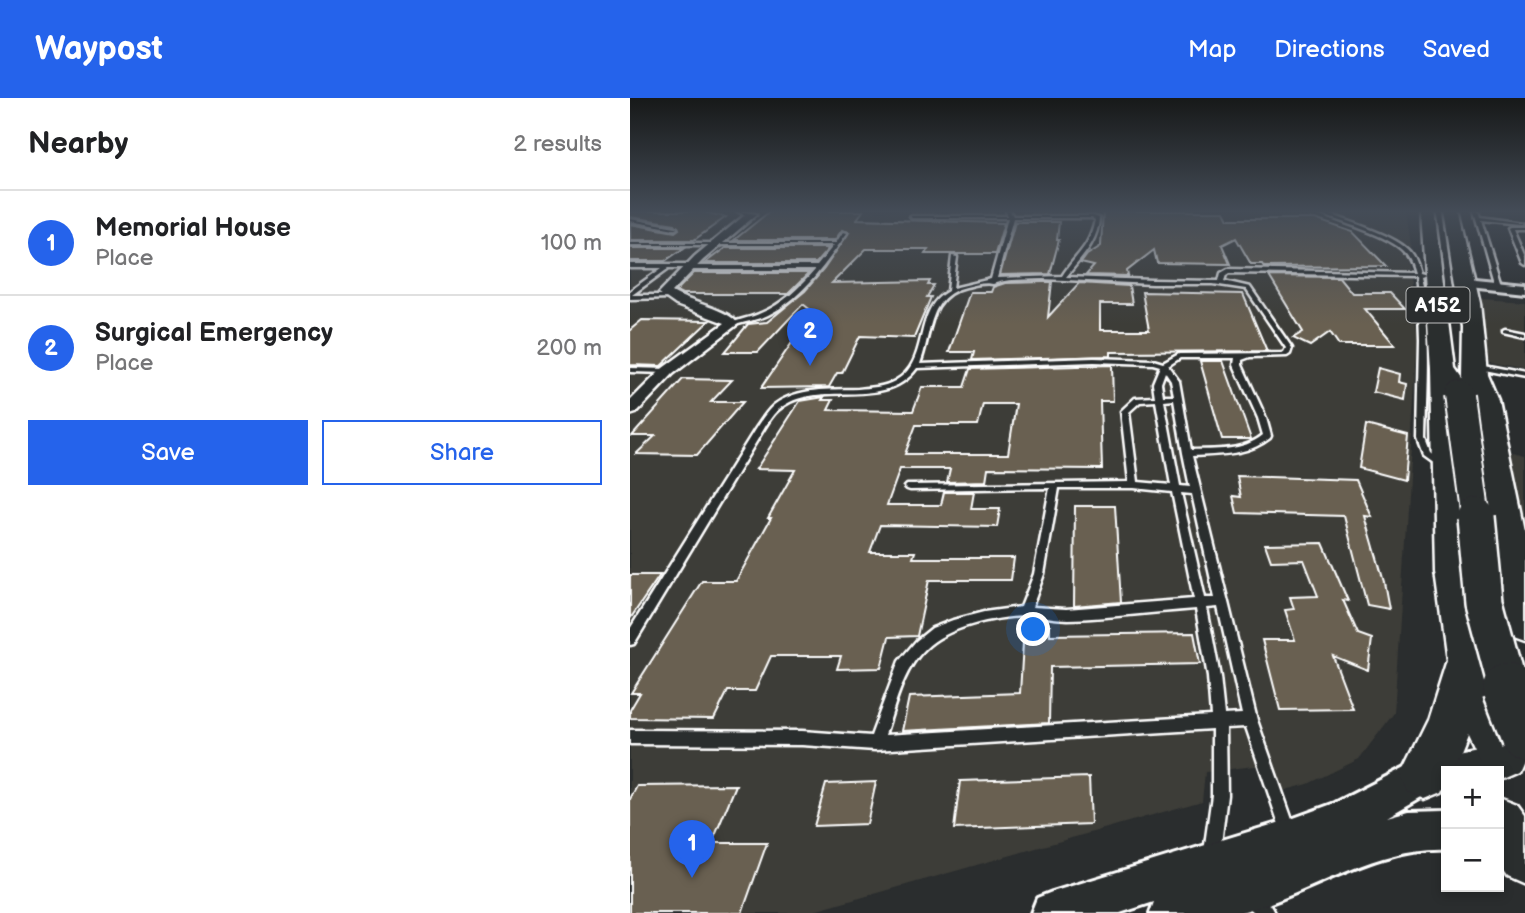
<!DOCTYPE html>
<meta charset="utf-8">
<style>
:root{--surface:#fff;--page:#f6f6f6;--text:#202124;--muted:#757577;--line:#e0e0e0;--accent:#2563eb}
body{margin:0;font-family:"Balsamiq Sans",sans-serif;background:var(--page);color:var(--text)}
.controls{position:absolute;right:21px;bottom:21px;display:grid;overflow:hidden;border-radius:0px;box-shadow:0 4px 10px #0003}
.controls button{width:63px;height:63px;display:grid;place-items:center;padding:0;border:0;border-bottom:2px solid var(--line);background:var(--surface);color:var(--text);font:35px sans-serif}
.you{position:absolute;left:404px;top:532px;width:24px;height:24px;margin:-18px;border:5px solid #fff;border-radius:50%;background:#1a73e8;box-shadow:0 0 0 10px #1a73e833}
.badge{display:grid;place-items:center;width:46px;height:46px;border-radius:50%;background:var(--accent);color:#fff;font-size:23px;font-weight:700}
.pin{position:absolute;translate:-50% -58px;filter:drop-shadow(0 2px 4px #0008)}
.pin::after{content:'';position:absolute;top:37px;width:24px;height:21px;background:inherit;clip-path:polygon(0 0,100% 0,50% 100%)}
.list{margin:0;padding:0;list-style:none}
h2{display:flex;justify-content:space-between;align-items:center;height:91px;margin:0;padding:0 28px;font-size:30px}
h2 small{font-size:23px;font-weight:400;color:var(--muted)}
.list li{display:grid;grid-template-columns:46px 1fr auto;gap:21px;align-items:center;box-sizing:border-box;height:105px;padding:0 28px;border-top:2px solid var(--line)}
.list b{display:block;font-size:26px;white-space:nowrap}
.list p{margin:0;font-size:23px;white-space:nowrap;color:var(--muted)}
.list em{font-size:23px;font-style:normal;color:var(--muted)}
.actions{display:flex;gap:14px;padding:21px 28px}
.actions a{flex:1;padding:16px 0;border:2px solid var(--accent);border-radius:0px;text-align:center;font-size:24px;color:var(--accent)}
.actions .main{background:var(--accent);color:#fff}
.map{position:relative;flex:none;width:895px;height:815px;overflow:hidden}
header{display:flex;align-items:center;gap:42px;box-sizing:border-box;height:98px;padding:0 35px;background:var(--accent);color:#fff}
header strong{font-size:33px}
nav{display:flex;gap:38px;margin-inline-start:auto;font-size:24px}
main{display:flex}
aside{flex:1;background:var(--surface)}
.map>svg:first-child{display:block}
.built{fill:#3d3d38}
.building{fill:#696151;stroke:#fff;stroke-width:2;fill-rule:evenodd}
.lines{fill:none;stroke-linecap:round;stroke-linejoin:round}
.service-casing{stroke:#fff;stroke-width:5}
.minor-casing{stroke:#fff;stroke-width:5}
.tertiary-casing{stroke:#fff;stroke-width:6}
.primary-casing{stroke:#fff;stroke-width:5}
.service{fill:#2a2d2e;fill-rule:evenodd}
.minor{fill:#2a2d2e;fill-rule:evenodd}
.tertiary{fill:#2a2d2e;fill-rule:evenodd}
.primary{fill:#2a2d2e;fill-rule:evenodd}
.primary-bridge-far2-casing{stroke:#fff;stroke-width:32;stroke-linecap:butt}
.primary-bridge-far1-casing{stroke:#fff;stroke-width:42;stroke-linecap:butt}
.primary-bridge-casing{stroke:#fff;stroke-width:53;stroke-linecap:butt}
.primary-bridge-far2{stroke:#2a2d2e;stroke-width:28}
.primary-bridge-far1{stroke:#2a2d2e;stroke-width:37}
.primary-bridge{stroke:#2a2d2e;stroke-width:48}
.labels{text-anchor:middle;stroke-width:7;stroke-linejoin:round;paint-order:stroke}
.shield{fill:#2a2d2e;stroke:#bfc0c0;stroke-width:2}
.shield-label{font-size:21px;font-weight:bold;fill:#fff}
</style>
<header>
<strong>Waypost</strong>
<nav><a>Map</a><a>Directions</a><a>Saved</a></nav>
</header>
<main>
<aside>
<h2>Nearby<small>2 results</small></h2>
<ul class="list">
<li><span class="badge">1</span><div><b>Memorial House</b><p>Place</p></div><em>100 m</em></li>
<li><span class="badge">2</span><div><b>Surgical Emergency</b><p>Place</p></div><em>200 m</em></li>
</ul>
<div class="actions"><a class="main">Save</a><a>Share</a></div>
</aside>
<div class="map">
<svg width="895" height="815" viewBox="0 0 895 815">
<rect width="100%" height="100%" fill="#2a2d2e"/>
<filter id="ink" filterUnits="userSpaceOnUse"><feTurbulence type="fractalNoise" baseFrequency=".0143" numOctaves="2"/><feDisplacementMap in="SourceGraphic" scale="14" xChannelSelector="R" yChannelSelector="G"/><feConvolveMatrix kernelMatrix="1 2 1 2 8 2 1 2 1" color-interpolation-filters="sRGB"/></filter>
<g filter="url(#ink)">
<path class="built" d="M0 113H776L781 148 769 151 776 160 788 239 764 615 729 661 678 686 652 693 639 664 633 667 575 674 572 703 177 815H0Z
M851 200 895 203V272L859 265Z
M879 354 895 358V437Z"/>
<path class="building" d="M0 113H69L96 119 64 142H0V126L45 134 49 131 45 126 0 119Z
M140 113H233L227 121 374 125 365 156H295L298 151H236L202 185 300 183 298 187H304L297 199H301L284 240 230 238 212 275H207L199 289 131 290 183 214 173 206 128 254H95L118 226 137 224 175 193 194 171 219 134 212 132 205 142H104Z
M473 113H595L599 121H685L723 134 756 168 634 169 632 166H621L606 140 592 147 600 166 527 165 524 152 497 173 498 178 456 177 464 168 451 165 457 157 471 148Z
M385 124H429L427 142H429L420 176 370 177Z
M0 150H54L35 163H0Z
M95 150H199L186 165H75Z
M64 175H179L158 196H52L46 193Z
M639 178 709 179 722 195H760L775 211H735L765 247H709L700 234 680 248 663 240 673 234Z
M413 184H422L418 219 449 185 499 188 502 206H470V232H519L512 194 613 196 637 253 481 254V258L342 262 344 254H319L340 194H361L363 189 375 185Z
M12 222 79 223 31 268 0 267V232Z
M570 263H593L621 341H592Z
M482 267 483 303H470L472 371 358 370 356 383 317 384 320 371H270L257 407H311L314 394H344L341 411H370L367 429 250 427 240 454H285L283 460H384L381 482H299L287 538 259 539 251 570 207 571 211 558H141L125 593H98L84 621 0 620V612L10 595H1L72 483H106L141 420H138L165 372 126 371 170 303 194 299 192 302H203L198 312 283 313 292 289H334L340 271ZM353 306H386L378 356H275L286 327H348Z
M748 270 770 276 769 284 777 286 775 302 743 294Z
M53 281 102 282 81 304H113L67 357 6 356 25 338H2Z
M736 327 778 338 774 382 729 370Z
M607 378 726 382 742 419 735 418 754 484 759 511 737 507 714 418 607 415 603 398 611 399Z
M445 408H485L491 504 444 508Z
M693 445 718 503 713 502 728 536 742 541 738 572 703 558 723 611 650 612 632 542H665L655 512 664 511 660 499 688 498 674 462 641 463 635 446Z
M0 477H30L0 521Z
M420 527V537L564 535 570 566 420 569 419 625 272 633 279 599 390 595 394 528Z
M459 679 461 726 324 731 330 683Z
M246 684 237 726 184 728 196 686Z
M106 687 82 745H137L112 815H0V701L7 688Z"/>
<g class="lines">
<defs>
<path id="service" d="M376 113H380L383 118H463L469 120C468 144 451 160 436 179L523 182 589 183 591 175 598 171 784 175C782 168 780 161 775 155 761 137 707 124 685 113H692C713 122 762 136 777 151 784 157 787 167 789 175L796 177 790 179C802 226 797 292 796 342L801 355 816 368 812 371 794 358 788 342 790 241 789 212 785 178 599 175 596 177 594 183 620 189 662 250 660 256 657 258 620 259 612 262V267L636 320 641 338 640 340C617 358 590 356 562 358L627 622 666 733 663 738 658 741 653 738 616 629 596 630 597 697 590 754 588 760 582 762 576 760 574 754 582 697V631L245 652 172 647 0 646V632L172 633 241 638 269 563 286 543 302 530 323 522 354 514 391 509 404 476 420 390 280 392 277 391 275 389 277 387 499 384 491 313 505 300 525 299 523 285 530 268 523 266 464 264 287 270C254 316 187 278 148 312 141 318 137 326 132 334L4 546 0 547V531L124 333C130 324 136 314 144 307 168 289 200 292 228 291 240 290 254 289 265 283 301 264 282 212 318 193L322 158 327 159 323 190 361 181 378 120H282L280 118H378ZM383 120H462L465 122C459 151 446 156 432 178L367 180ZM413 181 523 186H583L616 191 656 250 654 254 651 255 549 256 533 265 523 262 464 260 290 266C302 236 297 198 336 189 345 187 354 184 363 186 377 180 397 182 413 181ZM550 260H605L604 267 628 320 633 337C612 354 586 351 561 352L549 283 538 268ZM535 274 541 283 544 298H533L531 285ZM544 302 553 355 560 389 550 388 534 303ZM526 303 541 387 508 384 499 314 510 304ZM429 390H504L542 394 564 501 436 511 402 509 414 476ZM551 395 562 396 585 500H575ZM588 509 612 616 594 617 590 579 577 510ZM566 511 578 579 581 618 255 637C265 608 272 573 295 551 317 529 364 519 395 518 409 517 423 521 438 521 480 520 523 514 566 511Z
M844 113H848L850 119 892 125 890 126 851 122 870 183 874 188 873 189H869L864 184Z
M0 121 45 129 47 130 45 131 0 123Z
M880 129H895V131H883L895 159V167L892 165 878 130Z
M213 134 217 135C196 165 173 200 138 217 127 222 114 224 102 228L99 226C109 221 121 220 131 215 152 207 170 189 185 172H61L59 170H39L2 197H39L41 198V200L0 201V193L32 170H0V166H62L64 168H187L204 147H0V145H206Z
M875 231 895 235V239L873 234V232Z
M843 266 895 276V280L843 270Z
M0 270 38 271 42 273 38 275 0 274Z
M622 793C632 797 641 805 645 815H625L616 807 614 801 616 795Z"/>
<path id="minor" d="M107 113 127 116 73 162 42 194C60 205 99 211 108 226L43 276 6 315 0 317V303L33 270 95 225 46 207 29 195 65 158 115 117Z"/>
<path id="tertiary" d="M835 180 895 186V194L830 187 828 184 830 181Z
M863 646 876 651 881 664 876 677 869 680V673H816V691L800 694 757 719 779 713 816 712V751C744 748 680 797 611 814 588 815 545 815 520 815L524 804 490 815H401L407 800 422 794 661 721 705 705 795 659Z"/>
<path id="primary" d="M791 113H805L825 271 832 281 833 229 815 113H829L850 205 857 276 868 302 895 433V542L881 537 876 525 843 305 832 303 828 298 829 293 824 294C834 395 835 508 868 603 875 622 887 639 894 657L887 673 871 680 869 673H855L837 635 822 673H816V684L812 694 795 701 778 694 771 677 798 622 817 562 805 474 801 271Z
M869 700 887 707 895 718V786L877 778 869 767Z"/>
</defs>
<use href="#service" class="service-casing"/>
<use href="#minor" class="minor-casing"/>
<use href="#tertiary" class="tertiary-casing"/>
<use href="#primary" class="primary-casing"/>
<use href="#service" class="service"/>
<use href="#minor" class="minor"/>
<use href="#tertiary" class="tertiary"/>
<use href="#primary" class="primary"/>
<defs>
<path id="primary-bridge-far2" d="M829 297 846 421"/>
<path id="primary-bridge-far1" d="M846 419 854 503 878 592"/>
<path id="primary-bridge" d="M877 590 895 636"/>
</defs>
<use href="#primary-bridge-far2" class="primary-bridge-far2-casing"/>
<use href="#primary-bridge-far1" class="primary-bridge-far1-casing"/>
<use href="#primary-bridge" class="primary-bridge-casing"/>
<use href="#primary-bridge-far2" class="primary-bridge-far2"/>
<use href="#primary-bridge-far1" class="primary-bridge-far1"/>
<use href="#primary-bridge" class="primary-bridge"/>
</g>
</g>
<linearGradient id="sky" x2="0" y2="1"><stop stop-color="#171919"/><stop offset="0.5" stop-color="#444c57"/><stop offset="1" stop-color="#444c57" stop-opacity="0"/></linearGradient>
<rect width="895" height="227" fill="url(#sky)"/>
<g class="labels">
<rect class="shield" x="776.5" y="189.5" width="63" height="35" rx="5"/>
<g class="shield-label">
<text x="808" y="214">A152</text>
</g>
</g>
</svg>
<div class="controls">
<button>+</button>
<button>−</button>
</div>
<div class="you"></div>
<div class="pin badge" style="left:62px;top:780px">1</div>
<div class="pin badge" style="left:180px;top:268px">2</div>
</div>
</main>
